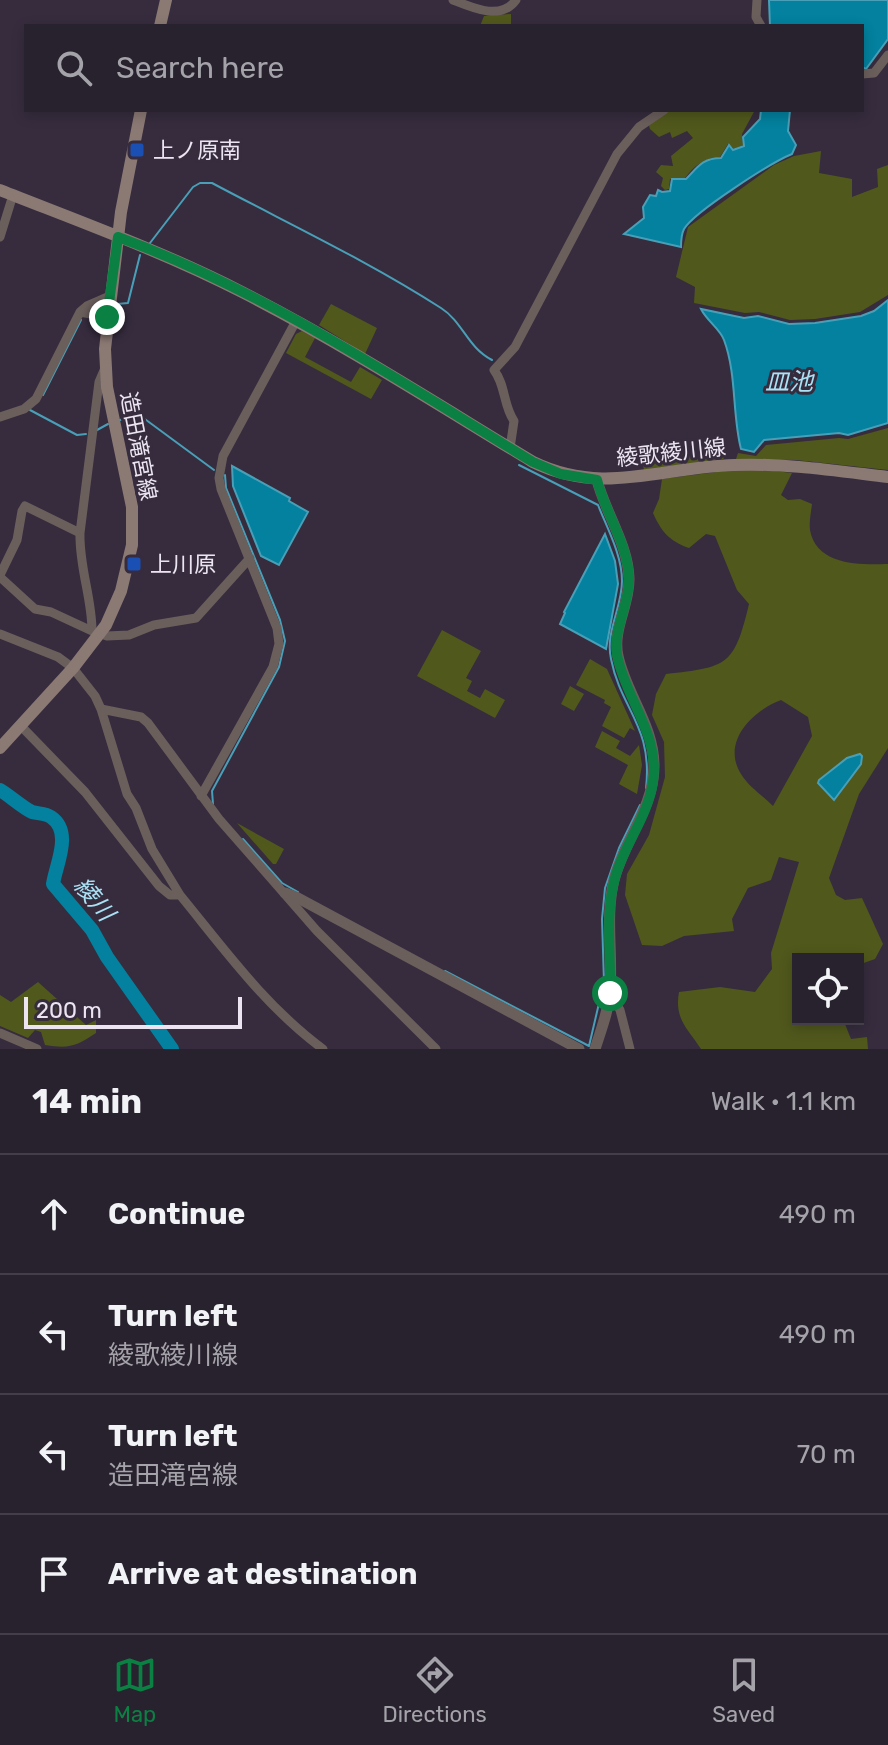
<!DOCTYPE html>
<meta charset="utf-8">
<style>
:root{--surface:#28212e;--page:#342e3a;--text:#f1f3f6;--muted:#a5a3aa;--line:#443e4a;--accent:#0b8043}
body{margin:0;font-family:Rubik,"Noto Sans JP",sans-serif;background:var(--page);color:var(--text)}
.controls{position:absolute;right:24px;bottom:24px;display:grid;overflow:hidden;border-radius:0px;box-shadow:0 4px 12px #0003}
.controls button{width:72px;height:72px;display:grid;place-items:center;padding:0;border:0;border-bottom:2px solid var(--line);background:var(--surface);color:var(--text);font:40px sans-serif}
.scale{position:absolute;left:24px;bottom:20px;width:218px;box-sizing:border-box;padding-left:8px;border:4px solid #ece5f1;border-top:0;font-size:22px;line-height:28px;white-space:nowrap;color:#ece5f1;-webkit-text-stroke:6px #362c3e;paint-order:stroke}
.stop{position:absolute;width:24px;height:24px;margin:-18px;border:6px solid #0b8043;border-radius:50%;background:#fff}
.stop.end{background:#0b8043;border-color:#fff;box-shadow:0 2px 8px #0008}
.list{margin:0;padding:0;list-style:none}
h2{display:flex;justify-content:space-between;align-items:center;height:104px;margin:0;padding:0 32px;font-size:34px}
h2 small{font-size:26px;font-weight:400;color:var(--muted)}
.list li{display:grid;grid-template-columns:52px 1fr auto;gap:24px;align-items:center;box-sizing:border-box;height:120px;padding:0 32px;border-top:2px solid var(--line)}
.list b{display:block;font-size:30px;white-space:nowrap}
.list p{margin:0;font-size:26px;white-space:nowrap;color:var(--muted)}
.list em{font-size:26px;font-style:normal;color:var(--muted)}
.icon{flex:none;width:44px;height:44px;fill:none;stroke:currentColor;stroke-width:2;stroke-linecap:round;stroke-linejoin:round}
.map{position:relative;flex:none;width:888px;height:1049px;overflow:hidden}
.search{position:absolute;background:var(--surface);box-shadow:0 4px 12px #0003;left:24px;right:24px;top:24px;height:88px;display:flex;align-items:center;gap:20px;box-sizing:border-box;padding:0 28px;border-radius:0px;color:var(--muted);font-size:30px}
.sheet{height:584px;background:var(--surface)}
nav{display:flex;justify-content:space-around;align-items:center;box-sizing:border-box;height:112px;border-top:2px solid var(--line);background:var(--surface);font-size:22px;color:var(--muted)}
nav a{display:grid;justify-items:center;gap:4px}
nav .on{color:var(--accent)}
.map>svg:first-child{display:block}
.green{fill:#51581c;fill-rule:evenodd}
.water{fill:#03819e;stroke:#499fb7;stroke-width:2}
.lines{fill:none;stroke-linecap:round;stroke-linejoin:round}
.stream{stroke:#499fb7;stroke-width:2}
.river{stroke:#03819e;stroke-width:14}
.minor{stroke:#6b5f5c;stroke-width:9}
.tertiary{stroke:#6b5f5c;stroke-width:11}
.secondary{stroke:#8b7974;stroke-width:12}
.route{stroke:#0b8043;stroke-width:10}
.transit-dot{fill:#1a4fb4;stroke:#362c3e;stroke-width:3}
.labels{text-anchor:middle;stroke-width:6;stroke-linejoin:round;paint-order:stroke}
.poi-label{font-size:22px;fill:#ece5f1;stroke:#362c3e;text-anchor:start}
.street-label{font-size:22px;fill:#ece5f1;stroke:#362c3e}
.water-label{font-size:24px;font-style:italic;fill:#aae1f5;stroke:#362c3e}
</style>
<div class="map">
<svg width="888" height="1049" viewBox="0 0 888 1049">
<rect width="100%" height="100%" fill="#362c3e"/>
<path class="green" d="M511 14V26H480L484 16Z
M654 110H755L742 134 743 145 734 149 728 144 720 157C704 158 694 166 685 178L670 179 669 189 665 190 661 186 663 178 656 172 661 165 673 166 671 156 693 138 687 131 672 138 670 132 659 137 650 129 647 119 656 113Z
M821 151 819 173 852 179V197L878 187 877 169 888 165V295L860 312 815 319 790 320 759 312 745 313 694 303 695 287 676 277 688 227 774 165 794 156Z
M331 304 377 328 365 354 319 325Z
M302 331 315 338 305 357 351 382 360 367 382 380 371 399 286 353 296 334Z
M888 428V470L796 460 736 459 738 453 756 456 766 445 839 438 848 439Z
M719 438 728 454 723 459 644 470 642 460 666 445Z
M748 468 792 473 781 495 788 500 800 499 812 504C811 512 809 522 810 530 816 566 862 565 888 564V748L859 794 829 878 836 895 845 900 862 898 883 944 875 959 858 965V959H798V1019H843L851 1039 867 1037 868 1049H701C688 1029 674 1019 679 992L720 987 755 992 772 969 771 953 799 862 779 857 771 880 748 888 732 919 734 931 684 936 662 946 642 945 625 895 627 874 649 835 665 777 664 742 652 715 656 694 666 674C728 667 734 666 749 604L737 590 715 536 706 534 689 548C669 541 661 531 653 513L659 499 662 479ZM781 700 808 717 812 736 773 806C763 796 748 786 741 774 721 742 752 711 781 700Z
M442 630 481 651 466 678 472 681 467 691 480 698 485 689 505 700 495 718 417 676Z
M590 659 607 669 635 731 630 728 624 738 602 726 611 707 604 703 605 700 576 685Z
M570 686 584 694 574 711 561 704Z
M602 731 620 741 616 748 630 756 639 745 642 765 637 794 619 784 628 765 595 747Z
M237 823 284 849 276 864H273Z
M38 982 86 1025 96 1020V1033C76 1046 70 1049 45 1045L41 1032 35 1030 28 1038 0 1026V995L11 1002Z"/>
<path class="water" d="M769 0H888V39L866 69 862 67V26H770Z
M761 110H790L788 131 796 145 792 154C772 162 694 212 684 229 681 235 681 241 681 247L624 234 644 218 643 207 650 195 656 196 658 190 662 192 670 191 672 179H686C697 168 702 158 721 158L729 145 733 150 744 146 743 137 760 119Z
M888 300V423L848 435 839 433 764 440 754 452 741 449C732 414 737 375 724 340 720 329 707 321 701 309L744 318 758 316 789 324 815 323 861 316 874 311Z
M232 466 290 498 289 501 308 512 279 565 261 556 233 486Z
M605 534 615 561 618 584 606 649 560 624 565 613 564 612Z
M860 754 862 756 861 764 834 800 818 783 819 780 847 758Z"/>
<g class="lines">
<path class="stream" d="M150 243 193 187 200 183H212C289 224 368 261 441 308 463 322 467 347 492 360
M117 304 128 303 140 255
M43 395 81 320
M30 410 77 435 86 434
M120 420 138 414 214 470
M97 430 108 424
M519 465 598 505C607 528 622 555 622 581 622 608 605 632 611 659 621 710 653 726 646 788
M213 804 212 791 279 667 285 641 280 620 226 488 225 475
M243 839 282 883 298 892
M445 971 589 1046 604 982 602 919 605 888 619 848 640 805"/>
<path class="river" d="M0 790C10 796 22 807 32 812 39 814 45 813 51 817 73 832 56 864 53 884L92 930 107 957 172 1049"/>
<path class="minor" d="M453 0C473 8 501 21 516 0
M757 0 756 17 761 26
M862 74 874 73 888 55
M0 237 13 195
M80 312 107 317
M105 368 99 382 80 533C79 567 92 598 92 631L107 636 129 635 154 625 196 618 250 558
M0 417 24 409 36 399 80 312 87 306 110 296
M510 448 514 421C503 405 506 386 494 370L515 347 617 154 639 127 664 110
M0 575 17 540 22 511 25 506 80 533
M0 577 35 609 51 612 92 631
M0 634 58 657 73 668 95 696 101 709 127 794 136 808 152 849 180 895
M101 709 141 717 148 723 219 819 317 931 436 1049
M20 725 85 792 159 886 170 895H180C225 950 266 1007 323 1049
M201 796 273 667 279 644 277 628 221 489 219 478 223 456 296 321
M610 993 620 1010 630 1049
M0 1033 37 1049"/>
<path class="tertiary" d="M285 893 298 898 579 1049
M595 1049C601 1030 609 1010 610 990 613 953 605 916 614 880 624 840 654 808 654 766 654 725 626 694 618 656 612 629 630 605 629 578 628 544 605 512 597 480"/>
<path class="secondary" d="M160 26 166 0
M0 190C81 222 164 252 242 292 342 343 437 404 533 462 603 496 661 467 734 465 785 463 837 471 888 477
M0 748 73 668 106 625 121 591 132 545V507L107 387 105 349 121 212 141 110"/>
</g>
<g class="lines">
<path class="route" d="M107 317 118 237C265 291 399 381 533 462L561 474 597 480C605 512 628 544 629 578 630 604 613 628 617 655 626 700 660 734 653 782 648 816 624 845 615 878 605 913 611 956 610 993"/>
</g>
<g class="transit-dot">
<rect x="129" y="142" width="16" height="16" rx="4"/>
<rect x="126" y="556" width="16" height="16" rx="4"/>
</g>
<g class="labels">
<g class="poi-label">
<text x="153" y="158">上ノ原南</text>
<text x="150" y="572">上川原</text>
</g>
<g class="street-label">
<text transform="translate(139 446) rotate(79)" y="8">造田滝宮線</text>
<text transform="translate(671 452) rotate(-6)" y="8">綾歌綾川線</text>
</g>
<g class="water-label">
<text x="789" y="390">皿池</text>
<text transform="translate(94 899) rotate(51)" y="8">綾川</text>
</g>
</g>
</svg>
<div class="controls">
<button><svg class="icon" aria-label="locate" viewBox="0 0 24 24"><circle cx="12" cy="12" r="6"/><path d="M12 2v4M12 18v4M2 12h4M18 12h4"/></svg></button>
</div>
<div class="scale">200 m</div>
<div class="stop" style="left:610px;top:993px"></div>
<div class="stop end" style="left:107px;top:317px"></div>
<div class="search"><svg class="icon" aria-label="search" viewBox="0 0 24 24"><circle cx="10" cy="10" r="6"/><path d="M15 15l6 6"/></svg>Search here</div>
</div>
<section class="sheet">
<h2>14 min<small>Walk · 1.1 km</small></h2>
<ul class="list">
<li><svg class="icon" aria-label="ahead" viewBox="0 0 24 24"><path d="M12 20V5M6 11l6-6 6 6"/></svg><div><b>Continue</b></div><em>490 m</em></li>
<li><svg class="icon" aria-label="left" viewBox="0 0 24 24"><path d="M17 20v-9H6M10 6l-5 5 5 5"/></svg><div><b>Turn left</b><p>綾歌綾川線</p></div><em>490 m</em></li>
<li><svg class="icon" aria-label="left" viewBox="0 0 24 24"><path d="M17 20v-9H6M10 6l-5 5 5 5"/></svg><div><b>Turn left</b><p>造田滝宮線</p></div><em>70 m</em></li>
<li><svg class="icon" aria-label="arrive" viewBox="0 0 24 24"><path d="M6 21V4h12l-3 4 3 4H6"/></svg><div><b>Arrive at destination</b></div></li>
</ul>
</section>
<nav>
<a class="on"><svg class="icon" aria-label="map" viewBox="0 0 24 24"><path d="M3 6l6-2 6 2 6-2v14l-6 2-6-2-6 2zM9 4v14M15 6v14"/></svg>Map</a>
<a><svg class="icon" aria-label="directions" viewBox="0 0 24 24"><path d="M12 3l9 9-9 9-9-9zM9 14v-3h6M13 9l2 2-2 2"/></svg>Directions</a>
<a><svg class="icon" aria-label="saved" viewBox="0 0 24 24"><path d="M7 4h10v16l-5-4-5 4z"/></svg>Saved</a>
</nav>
